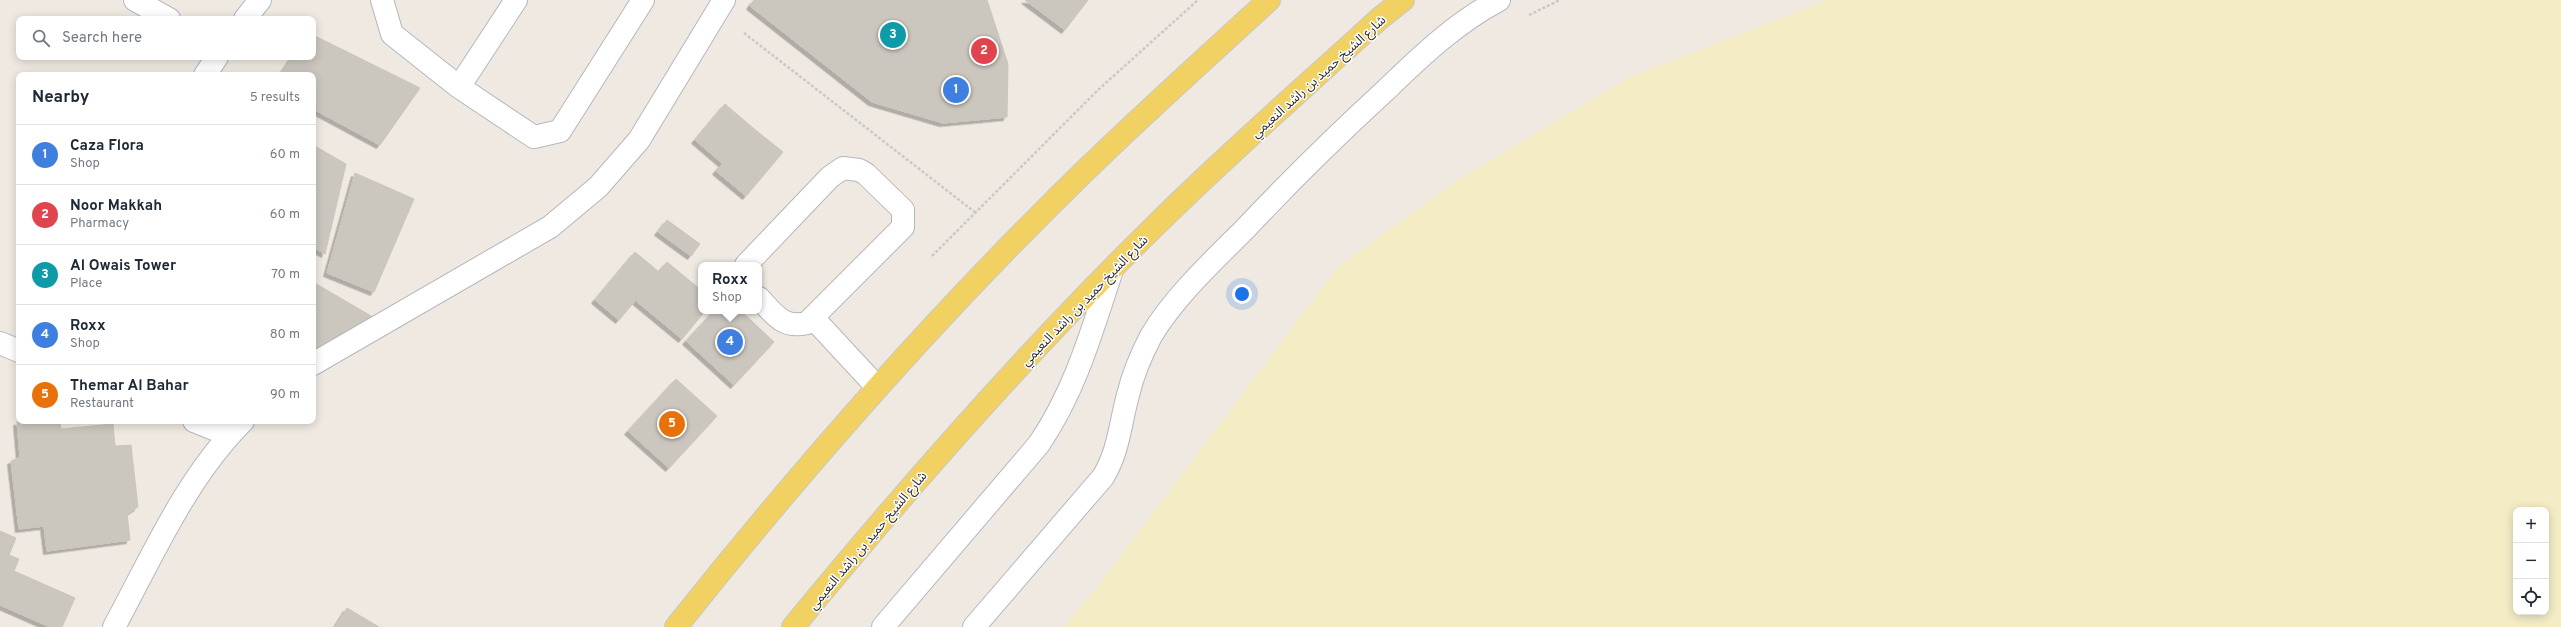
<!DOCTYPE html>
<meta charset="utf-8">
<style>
:root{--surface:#fff;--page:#f2f2f3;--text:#1f2937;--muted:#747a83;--line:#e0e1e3;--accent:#4264fb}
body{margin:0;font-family:Overpass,"Noto Sans Arabic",sans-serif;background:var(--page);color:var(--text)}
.controls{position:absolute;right:12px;bottom:12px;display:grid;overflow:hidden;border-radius:8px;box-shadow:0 2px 10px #0003}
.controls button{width:36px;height:36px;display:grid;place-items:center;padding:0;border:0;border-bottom:1px solid var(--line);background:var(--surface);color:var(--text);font:20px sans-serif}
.you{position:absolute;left:1242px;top:294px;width:14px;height:14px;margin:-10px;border:3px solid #fff;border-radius:50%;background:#1a73e8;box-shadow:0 0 0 6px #1a73e833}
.badge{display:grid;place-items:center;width:26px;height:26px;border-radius:50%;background:var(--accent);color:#fff;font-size:13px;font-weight:700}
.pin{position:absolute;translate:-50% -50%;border:2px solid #fff;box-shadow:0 1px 4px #0006}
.popup{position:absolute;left:698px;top:262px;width:64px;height:52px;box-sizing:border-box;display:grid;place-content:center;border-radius:8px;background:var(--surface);filter:drop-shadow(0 1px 3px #0005);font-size:13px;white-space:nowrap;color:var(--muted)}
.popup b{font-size:15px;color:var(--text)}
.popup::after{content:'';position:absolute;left:50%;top:100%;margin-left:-8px;border:8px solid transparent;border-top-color:var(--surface)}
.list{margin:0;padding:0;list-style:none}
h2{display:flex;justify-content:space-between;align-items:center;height:52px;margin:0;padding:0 16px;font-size:17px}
h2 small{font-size:13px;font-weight:400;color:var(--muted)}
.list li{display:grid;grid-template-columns:26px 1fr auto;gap:12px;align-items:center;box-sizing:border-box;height:60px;padding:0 16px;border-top:1px solid var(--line)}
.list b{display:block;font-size:15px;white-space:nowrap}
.list p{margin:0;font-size:13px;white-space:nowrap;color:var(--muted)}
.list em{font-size:13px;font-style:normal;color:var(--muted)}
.icon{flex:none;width:22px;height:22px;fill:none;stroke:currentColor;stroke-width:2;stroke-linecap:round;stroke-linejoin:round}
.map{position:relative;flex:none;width:2561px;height:627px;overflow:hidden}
.search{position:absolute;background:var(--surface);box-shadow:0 2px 10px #0003;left:16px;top:16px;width:300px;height:44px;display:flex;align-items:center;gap:10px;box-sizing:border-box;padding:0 14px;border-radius:8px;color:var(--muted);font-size:15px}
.panel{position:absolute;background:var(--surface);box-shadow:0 2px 10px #0003;left:16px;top:72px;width:300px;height:352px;border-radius:8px}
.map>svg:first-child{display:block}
.sand{fill:#f3ecc5;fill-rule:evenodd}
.building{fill:#cbc7bf;stroke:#cbc5ba;filter:url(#shadow)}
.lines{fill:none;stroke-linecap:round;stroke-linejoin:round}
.service-casing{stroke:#b4b7c1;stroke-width:24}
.pedestrian-casing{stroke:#b4b7c1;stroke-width:24}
.minor-casing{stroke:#b4b7c1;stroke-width:24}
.primary-casing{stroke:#c9c9c9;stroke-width:24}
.path{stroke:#c9c9c9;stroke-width:2.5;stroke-dasharray:3 2;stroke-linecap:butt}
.service{stroke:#fff;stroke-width:22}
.pedestrian{stroke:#fff;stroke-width:22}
.minor{stroke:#fff;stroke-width:22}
.primary{stroke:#f2d163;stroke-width:22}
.labels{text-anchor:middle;stroke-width:3;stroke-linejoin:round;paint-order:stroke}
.street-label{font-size:13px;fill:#2e2e2e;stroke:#fff}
</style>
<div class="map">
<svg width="2561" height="627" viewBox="0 0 2561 627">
<defs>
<filter id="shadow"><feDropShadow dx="-3.5" dy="3.5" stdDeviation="0" flood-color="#0004"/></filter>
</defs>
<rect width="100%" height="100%" fill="#efe9e1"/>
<path class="sand" d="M1827 0H2561V627H1063L1099 585 1338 267 1458 180 1630 77ZM2516 510H2546V612H2516Z"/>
<path class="building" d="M754 0H987L1008 64 1007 117 943 123 872 102 750 6Z
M1025 0H1088L1065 30Z
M313 35 420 88 380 145 313 109V75H280L292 57H313Z
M725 104 753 128 723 164 695 140Z
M753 128 783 152 746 196 716 171Z
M313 145 346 164 325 254 313 247Z
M355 173 414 199 374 292 327 273Z
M667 220 700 244 691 256 658 232Z
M635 252 659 272 619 320 595 300Z
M667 262 701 290V311H705L682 339 635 300Z
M313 282 378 320 313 360Z
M714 311H741L774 342 734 385 686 341Z
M676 379 717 416 669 468 628 431Z
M60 421 61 429 113 424 115 446 131 445 138 507 127 514 130 540 47 551 44 526 19 529 11 461 20 457 17 422Z
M0 531 16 538 9 555 19 559 14 571 75 598 62 627H50L0 605Z
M347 608 379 627H335Z"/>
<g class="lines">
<defs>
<path id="service" d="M382 0 392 34 459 87 534 137 560 131 643 0
M459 87 516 0
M746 265 830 177 843 168 859 170 866 174 903 210V227L807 323C783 329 774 314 759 298
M813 318 877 387
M883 627 1039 444C1075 391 1092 331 1112 270"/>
<path id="pedestrian" d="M974 627 1103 477C1119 451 1120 424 1128 395 1133 374 1141 355 1151 336 1174 297 1214 260 1246 228 1291 180 1338 134 1387 89 1421 56 1457 22 1499 0"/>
<path id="minor" d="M135 0 169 19
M245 19 260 0
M205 75 217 57
M0 343 19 351
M313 364 550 227 598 187 639 140 724 0
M194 421 229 435
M114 627C152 557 186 478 243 421"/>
<path id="primary" d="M676 627C805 465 942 309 1091 165 1149 109 1209 55 1269 0
M793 627C909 486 1030 348 1160 221 1231 151 1306 86 1379 19L1403 0"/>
</defs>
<use href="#service" class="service-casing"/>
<use href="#pedestrian" class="pedestrian-casing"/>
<use href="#minor" class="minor-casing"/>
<use href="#primary" class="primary-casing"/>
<path class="path" d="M1529 15 1560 0
M744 33 976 213
M932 256 1098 90 1198 0"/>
<use href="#service" class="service"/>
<use href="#pedestrian" class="pedestrian"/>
<use href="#minor" class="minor"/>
<use href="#primary" class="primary"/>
</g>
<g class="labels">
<g class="street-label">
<text transform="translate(1318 76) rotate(-42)" y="5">شارع الشيخ حميد بن راشد النعيمي</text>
<text transform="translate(1084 300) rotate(-46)" y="5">شارع الشيخ حميد بن راشد النعيمي</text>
<text transform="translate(867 540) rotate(-50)" y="5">شارع الشيخ حميد بن راشد النعيمي</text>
</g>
</g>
</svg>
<div class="controls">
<button>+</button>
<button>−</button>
<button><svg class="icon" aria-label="locate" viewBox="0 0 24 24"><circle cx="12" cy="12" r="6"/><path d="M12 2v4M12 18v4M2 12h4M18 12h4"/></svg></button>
</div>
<div class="you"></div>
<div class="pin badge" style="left:956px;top:90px;background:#3f7fe0">1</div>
<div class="pin badge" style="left:984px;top:51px;background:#e0444e">2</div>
<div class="pin badge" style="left:893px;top:35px;background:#0f9aa8">3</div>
<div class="pin badge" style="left:730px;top:342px;background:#3f7fe0">4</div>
<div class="popup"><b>Roxx</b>Shop</div>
<div class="pin badge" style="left:672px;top:424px;background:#e8710a">5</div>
<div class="search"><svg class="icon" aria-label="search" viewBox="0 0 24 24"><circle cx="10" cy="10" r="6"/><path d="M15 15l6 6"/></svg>Search here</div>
<section class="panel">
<h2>Nearby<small>5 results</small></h2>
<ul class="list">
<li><span class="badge" style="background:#3f7fe0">1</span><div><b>Caza Flora</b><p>Shop</p></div><em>60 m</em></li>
<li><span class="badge" style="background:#e0444e">2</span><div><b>Noor Makkah</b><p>Pharmacy</p></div><em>60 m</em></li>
<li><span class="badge" style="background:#0f9aa8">3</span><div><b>Al Owais Tower</b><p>Place</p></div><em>70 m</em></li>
<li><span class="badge" style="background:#3f7fe0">4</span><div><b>Roxx</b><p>Shop</p></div><em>80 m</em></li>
<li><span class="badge" style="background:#e8710a">5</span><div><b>Themar Al Bahar</b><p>Restaurant</p></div><em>90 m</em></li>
</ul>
</section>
</div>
